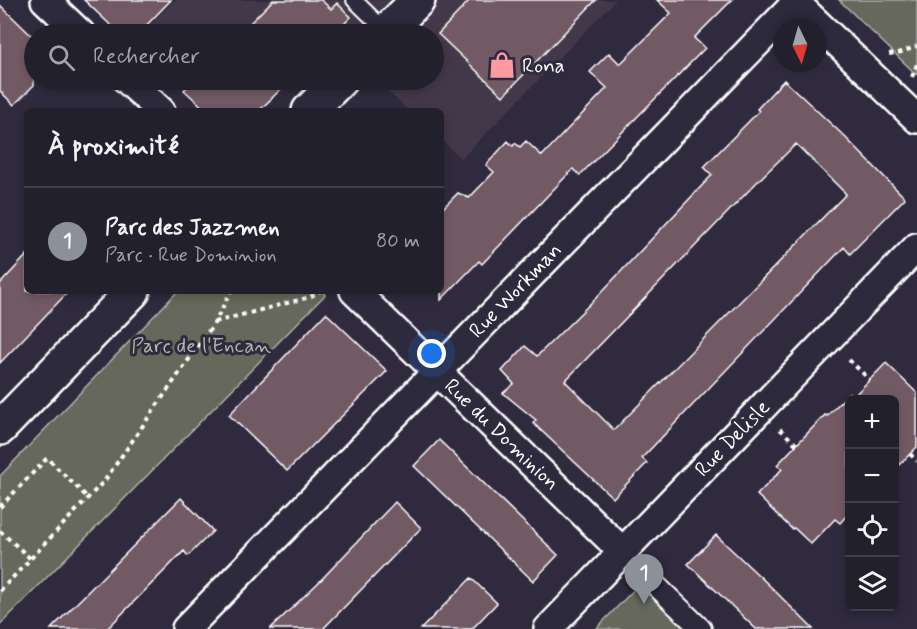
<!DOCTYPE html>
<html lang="fr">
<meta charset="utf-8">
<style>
:root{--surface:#23202e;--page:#2b2836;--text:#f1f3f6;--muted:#a3a3aa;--line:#403e4a;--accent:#8c9099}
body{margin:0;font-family:Mynerve,sans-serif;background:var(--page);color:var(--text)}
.controls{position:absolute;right:18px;bottom:18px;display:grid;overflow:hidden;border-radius:9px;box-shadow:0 3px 9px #0003}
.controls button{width:54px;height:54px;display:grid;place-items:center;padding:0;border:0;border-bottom:2px solid var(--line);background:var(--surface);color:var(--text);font:30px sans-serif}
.compass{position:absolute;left:773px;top:18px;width:54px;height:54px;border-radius:50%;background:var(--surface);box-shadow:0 3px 9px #0003;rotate:175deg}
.you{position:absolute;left:432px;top:354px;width:21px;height:21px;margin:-15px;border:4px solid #fff;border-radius:50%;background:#1a73e8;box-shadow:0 0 0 9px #1a73e833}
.badge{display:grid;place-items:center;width:39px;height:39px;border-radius:50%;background:var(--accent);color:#fff;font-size:20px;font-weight:700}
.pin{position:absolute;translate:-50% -50px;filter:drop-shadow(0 2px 3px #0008)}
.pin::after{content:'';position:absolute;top:32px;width:21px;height:18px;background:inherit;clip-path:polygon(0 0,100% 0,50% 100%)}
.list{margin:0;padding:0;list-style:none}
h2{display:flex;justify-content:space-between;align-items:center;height:78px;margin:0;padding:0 24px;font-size:26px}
h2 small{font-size:20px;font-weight:400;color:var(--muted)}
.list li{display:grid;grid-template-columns:39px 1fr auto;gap:18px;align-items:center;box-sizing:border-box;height:108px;padding:0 24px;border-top:2px solid var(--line)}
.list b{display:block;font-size:22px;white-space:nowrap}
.list p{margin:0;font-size:20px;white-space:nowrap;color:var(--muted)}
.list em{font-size:20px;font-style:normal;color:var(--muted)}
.icon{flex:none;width:33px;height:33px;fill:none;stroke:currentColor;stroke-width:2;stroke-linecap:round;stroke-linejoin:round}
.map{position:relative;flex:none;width:917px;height:629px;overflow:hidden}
.search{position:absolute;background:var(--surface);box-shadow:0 3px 9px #0003;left:24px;top:24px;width:420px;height:66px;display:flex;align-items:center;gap:15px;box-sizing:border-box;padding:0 21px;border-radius:33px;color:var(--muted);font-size:22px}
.panel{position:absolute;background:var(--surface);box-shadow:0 3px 9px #0003;left:24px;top:108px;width:420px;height:186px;border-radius:9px}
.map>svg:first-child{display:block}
.built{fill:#433849}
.green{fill:#65685a;stroke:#b2b4ac;stroke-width:1.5}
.building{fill:#725a65;stroke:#fff;stroke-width:1.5;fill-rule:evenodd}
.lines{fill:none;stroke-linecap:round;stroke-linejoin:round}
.service-casing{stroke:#fff;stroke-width:18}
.pedestrian-casing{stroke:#fff;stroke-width:24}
.minor-casing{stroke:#fff;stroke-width:32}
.secondary-casing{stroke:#fff;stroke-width:38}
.path{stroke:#fff;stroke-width:4;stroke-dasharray:4.5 4.5;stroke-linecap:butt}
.service{stroke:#2f2a3d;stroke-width:14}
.pedestrian{stroke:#2f2a3d;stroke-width:20}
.minor{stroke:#2f2a3d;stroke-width:27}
.secondary{stroke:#2f2a3d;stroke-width:33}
.labels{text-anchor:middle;stroke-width:6;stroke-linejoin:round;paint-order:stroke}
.poi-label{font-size:21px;fill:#fff;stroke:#2f2a3d;text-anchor:start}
.street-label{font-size:21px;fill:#fff;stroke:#2f2a3d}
.park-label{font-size:21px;fill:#b2b4ac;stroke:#2f2a3d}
</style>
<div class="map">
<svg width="917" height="629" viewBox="0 0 917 629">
<rect width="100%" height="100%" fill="#2f2a3d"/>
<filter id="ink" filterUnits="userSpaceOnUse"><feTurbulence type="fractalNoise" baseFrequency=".0167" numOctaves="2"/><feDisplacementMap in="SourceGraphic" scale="12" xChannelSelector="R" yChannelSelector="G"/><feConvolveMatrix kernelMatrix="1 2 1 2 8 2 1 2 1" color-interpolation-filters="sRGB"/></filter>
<g filter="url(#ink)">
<path class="built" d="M175 0H616L461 159 441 140V111H409L375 80H434V34H141Z"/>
<path class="green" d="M839 0H917V75Z
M178 291H322L325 295 0 625V476Z
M644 579 694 629H596Z"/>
<path class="building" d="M84 0H171L138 34H120Z
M273 0H321L331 9 337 3 351 17 334 34H239Z
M470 0H596L503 96 438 34Z
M657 0H732L694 38 705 48 580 175 573 169 482 264 479 261 441 300V210L458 193 469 198 494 172 486 165 508 141 513 146 515 143 520 147 526 141 542 156 607 88 590 72 609 53 620 64 671 13Z
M0 5 34 38V85L14 105 0 91Z
M194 80H290L259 111H207L184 90Z
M784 80 843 135 905 198 850 254 844 247 822 270 642 458 647 463 613 498 533 423 536 420 503 393 514 384 502 371 525 346 537 356 595 299 712 175 704 167 759 111 757 109ZM796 144 846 194 614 430 565 381 758 181Z
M27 255V291H69L0 363V284Z
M326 313 387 371 287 471 229 415Z
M886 363 917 393V447L894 470V399H851Z
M849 393V513L840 523 835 519 811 544 794 528 792 529 757 495 782 469 777 465 825 415 827 416Z
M439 440 558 555 533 581 414 466Z
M181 498 213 531 188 556 184 551 107 629H51Z
M395 502 421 528 323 629H270L320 581Z
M716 535 771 587 813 629H756L688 564Z
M471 578 497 603 472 629H421Z"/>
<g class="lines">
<defs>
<path id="service" d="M354 0 387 32"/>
<path id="pedestrian" d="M641 571 701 629"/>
<path id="minor" d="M45 0 81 34
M793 0 917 119
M127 80 161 111
M354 291 623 552
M186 629 796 3
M548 629 917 247"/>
<path id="secondary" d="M384 34 418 0
M309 111 340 80
M0 428 133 291"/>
</defs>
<use href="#service" class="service-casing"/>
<use href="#pedestrian" class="pedestrian-casing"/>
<use href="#minor" class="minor-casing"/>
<use href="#secondary" class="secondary-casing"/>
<path class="path" d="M889 54 902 52 917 46
M912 77 917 64
M215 322 310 297 320 291
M849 360 870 380
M780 429 797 445
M910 454 917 461
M0 507 47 458 89 499
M0 531 31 559
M0 591 105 480 215 322 231 291"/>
<use href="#service" class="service"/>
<use href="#pedestrian" class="pedestrian"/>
<use href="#minor" class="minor"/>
<use href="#secondary" class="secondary"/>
</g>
</g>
<defs>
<symbol id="shop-bare" viewBox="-9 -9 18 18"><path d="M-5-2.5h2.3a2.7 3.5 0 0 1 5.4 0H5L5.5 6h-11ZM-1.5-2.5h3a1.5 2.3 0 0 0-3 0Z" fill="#ff9aa2" stroke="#2f2a3d" stroke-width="2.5" paint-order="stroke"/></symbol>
</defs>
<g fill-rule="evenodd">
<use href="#shop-bare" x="483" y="46" width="38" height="38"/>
</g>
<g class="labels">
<g class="poi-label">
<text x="522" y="72">Rona</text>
</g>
<g class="street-label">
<text transform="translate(515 290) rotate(-46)" y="7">Rue Workman</text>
<text transform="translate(502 434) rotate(44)" y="7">Rue du Dominion</text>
<text transform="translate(732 438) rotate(-46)" y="7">Rue Delisle</text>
</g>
<g class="park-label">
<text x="201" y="352">Parc de l'Encan</text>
</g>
</g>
</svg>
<div class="controls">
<button>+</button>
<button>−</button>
<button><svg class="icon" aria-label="locate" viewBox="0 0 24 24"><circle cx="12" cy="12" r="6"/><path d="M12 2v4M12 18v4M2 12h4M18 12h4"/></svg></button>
<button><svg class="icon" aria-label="layers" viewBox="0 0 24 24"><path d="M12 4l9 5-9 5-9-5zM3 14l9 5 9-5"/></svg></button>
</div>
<svg class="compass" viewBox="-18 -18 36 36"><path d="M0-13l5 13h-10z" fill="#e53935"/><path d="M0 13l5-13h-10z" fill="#a3a3aa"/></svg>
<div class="you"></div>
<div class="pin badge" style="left:644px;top:604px">1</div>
<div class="search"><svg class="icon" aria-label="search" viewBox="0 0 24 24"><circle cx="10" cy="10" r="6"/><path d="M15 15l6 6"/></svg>Rechercher</div>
<section class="panel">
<h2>À proximité<small></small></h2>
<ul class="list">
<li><span class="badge">1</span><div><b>Parc des Jazzmen</b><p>Parc · Rue Dominion</p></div><em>80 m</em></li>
</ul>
</section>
</div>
